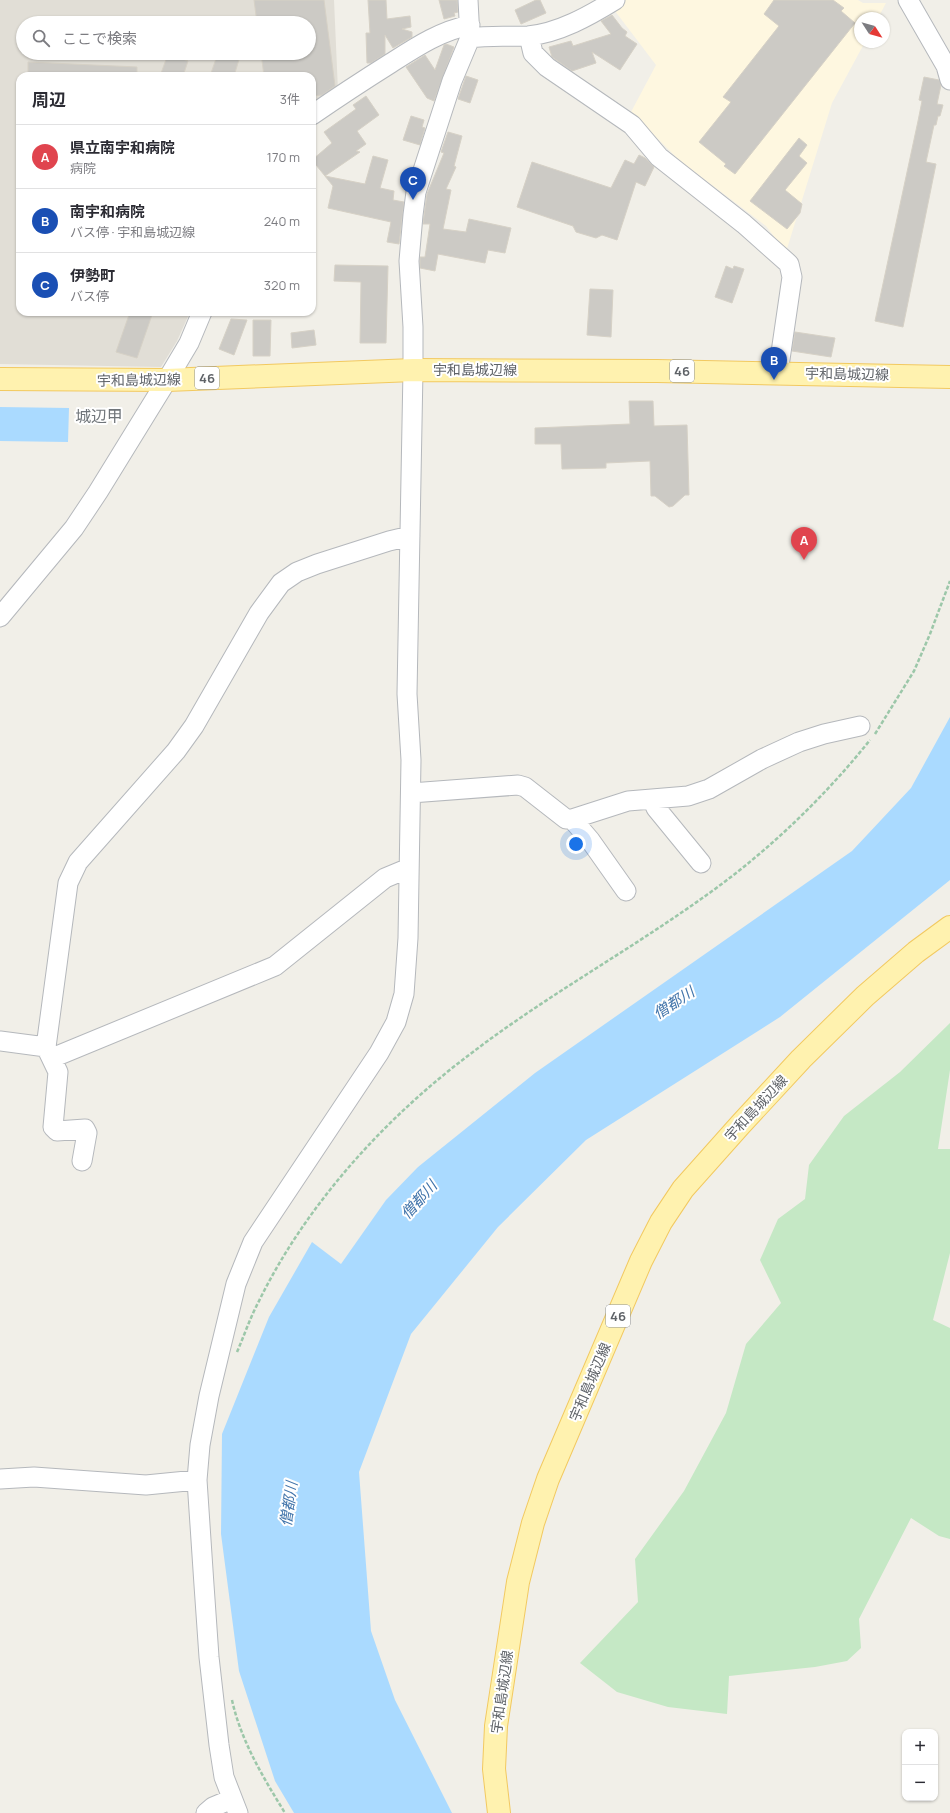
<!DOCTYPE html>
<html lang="ja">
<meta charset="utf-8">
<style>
:root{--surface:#fff;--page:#f7f7f7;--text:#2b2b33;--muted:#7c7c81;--line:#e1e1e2;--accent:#ea4335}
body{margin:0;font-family:Manrope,"Noto Sans JP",sans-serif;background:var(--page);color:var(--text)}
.controls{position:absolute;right:12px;bottom:12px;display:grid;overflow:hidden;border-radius:8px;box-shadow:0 1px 3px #0004}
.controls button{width:36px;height:36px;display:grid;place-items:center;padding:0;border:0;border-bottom:1px solid var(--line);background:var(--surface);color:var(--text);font:20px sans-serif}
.compass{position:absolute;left:854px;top:12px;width:36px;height:36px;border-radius:50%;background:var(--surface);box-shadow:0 1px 3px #0004;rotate:126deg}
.you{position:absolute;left:576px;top:844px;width:14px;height:14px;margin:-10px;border:3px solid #fff;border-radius:50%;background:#1a73e8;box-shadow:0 0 0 6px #1a73e833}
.badge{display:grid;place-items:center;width:26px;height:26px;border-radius:50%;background:var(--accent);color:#fff;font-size:13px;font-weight:700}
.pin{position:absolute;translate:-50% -33px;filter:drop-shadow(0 1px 2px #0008)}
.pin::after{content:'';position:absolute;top:21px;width:14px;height:12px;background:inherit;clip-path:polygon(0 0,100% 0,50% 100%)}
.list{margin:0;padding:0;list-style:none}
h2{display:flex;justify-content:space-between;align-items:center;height:52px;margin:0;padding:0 16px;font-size:17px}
h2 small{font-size:13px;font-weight:400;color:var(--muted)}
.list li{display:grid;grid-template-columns:26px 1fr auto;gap:12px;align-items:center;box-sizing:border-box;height:64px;padding:0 16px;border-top:1px solid var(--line)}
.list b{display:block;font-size:15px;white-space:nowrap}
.list p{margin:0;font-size:13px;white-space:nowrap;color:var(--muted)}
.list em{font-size:13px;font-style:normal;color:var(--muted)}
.icon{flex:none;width:22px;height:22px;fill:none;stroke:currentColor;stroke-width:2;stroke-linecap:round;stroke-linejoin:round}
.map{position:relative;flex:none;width:950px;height:1813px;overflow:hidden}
.search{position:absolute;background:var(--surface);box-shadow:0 1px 3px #0004;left:16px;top:16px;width:300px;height:44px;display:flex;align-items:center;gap:10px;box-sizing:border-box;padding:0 14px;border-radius:22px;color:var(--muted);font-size:15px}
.panel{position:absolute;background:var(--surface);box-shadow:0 1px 3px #0004;left:16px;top:72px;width:300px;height:244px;border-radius:12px}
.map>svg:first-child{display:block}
.commercial{fill:#fef7e0}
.education{fill:#e1ded6;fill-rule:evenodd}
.green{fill:#c5e8c5}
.water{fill:#aadaff}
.building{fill:#cccac5;stroke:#d6d1c6}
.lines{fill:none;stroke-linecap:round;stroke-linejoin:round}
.minor-casing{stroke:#b5b8bc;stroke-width:21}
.major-casing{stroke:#f2c960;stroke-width:24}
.path{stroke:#9cc7a9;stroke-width:2.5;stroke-dasharray:4 2;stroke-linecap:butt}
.minor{stroke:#fff;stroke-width:19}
.major{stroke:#fff2af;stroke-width:22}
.labels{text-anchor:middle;stroke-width:4;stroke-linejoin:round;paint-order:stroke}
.shield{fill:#fff;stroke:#8f9295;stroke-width:1}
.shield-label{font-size:13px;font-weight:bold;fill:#5f6368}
.street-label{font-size:14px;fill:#5f6368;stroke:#fff}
.water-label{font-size:15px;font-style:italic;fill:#4174aa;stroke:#fff}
.quarter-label{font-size:16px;fill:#70757a;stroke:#fff}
</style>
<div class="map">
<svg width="950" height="1813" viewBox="0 0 950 1813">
<rect width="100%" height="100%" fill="#f1efe8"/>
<path class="commercial" d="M622 0H858L863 3H886L878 18H860V42H865L832 103 786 252 766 226 679 160 631 112 656 65 612 7Z"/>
<path class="education" d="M0 0H334L338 91 312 108V76H20V312H190L177 341 161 367 0 364ZM23 23H309V53H23Z"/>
<path class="green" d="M950 1023V1070L938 1149H950V1253L933 1320 950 1328V1539L939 1536 911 1518 859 1619 861 1648 847 1661 815 1667 729 1676 727 1714 668 1707 617 1692 580 1663 638 1602 635 1559 684 1491 726 1413 746 1344 781 1303 760 1260 778 1219 805 1199 809 1165 844 1116 900 1072Z"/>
<path class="water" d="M0 407 69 408 68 442 0 441Z
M950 717V880L780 1017 586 1140 498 1227 411 1334 359 1472 371 1631 395 1700 452 1813H294L275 1781 239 1671 221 1534 222 1434 269 1317 312 1242 341 1264 386 1200 418 1167 535 1073 852 851 911 788Z"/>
<path class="building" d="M254 0H324L335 86 322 95 312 96V76H264L261 53H309V23H257Z
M368 0H386L387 19 410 16 411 27 402 29 412 32V37L393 48 385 35V54L371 63H367L366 33H370Z
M439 0H457L458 12 454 13 455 16 444 19Z
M536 0H540L546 13 521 24 515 10Z
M774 0H833L844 8 841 11 855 23 735 174 724 166 726 164 699 142 731 102 723 97 779 26 764 14Z
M612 15 622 28 627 32 625 36 637 44 620 70 592 52 596 63 572 71 552 57 549 47 571 41 573 46 611 34 601 21Z
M446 44 454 47 434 101 427 98 406 67 425 55 435 70 444 45Z
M218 53H241L234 76H210Z
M168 54 188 61 183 76H160Z
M28 62 137 67V76H28Z
M466 76 478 80 470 103 458 99Z
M924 77 939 80 941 85 937 104 943 105 940 116H938L936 125H934L926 162 936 164 903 327 875 321 918 121 922 101 919 100Z
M366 96 379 115 357 131 366 144 356 151 360 152 325 176 365 184 373 156 388 160 380 188 394 191 393 200 404 202 399 244 387 242 391 222 328 208 333 186 312 160 332 143 324 132 356 109 353 105Z
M411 116 424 120 422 127 425 128 420 145 403 140Z
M448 132 462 136 454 166 456 167 446 189 451 190 443 229 466 232 469 219 511 228 505 253 488 250 485 263 438 254 435 271 420 268V257H425L430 224H423L424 216 427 194 444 153 441 152Z
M799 138 807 145 799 156 807 163 785 190 802 204 800 213 787 229 750 201Z
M639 155 645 158 654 167 645 186 636 182 617 240 602 235 596 238 576 232 573 226 517 207 532 162 611 188 625 160 634 164Z
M335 265 388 266 386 343H360L361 282 334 281Z
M726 266 733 269 734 266 744 269 732 303 715 297Z
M590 289 613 290 611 337 587 335Z
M130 312H153L137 358 116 352Z
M231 319 247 320 234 355 219 349Z
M253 320H271L270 356H253Z
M314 330 316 345 292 348 291 333Z
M795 332 835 338 831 357 792 351Z
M629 401H653L654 426 687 425 689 495H685L673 506 669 507 655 496H651L650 461 606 463V468L562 469 561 444H535V428L630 424Z"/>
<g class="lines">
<defs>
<path id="minor" d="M908 0 946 66 950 80
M529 36 533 53 547 67 632 125 659 157 744 224 789 264 792 277 778 373
M470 38C489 35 509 37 528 36 559 33 589 16 615 0
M312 115C338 97 364 80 391 63 416 47 440 31 470 25
M0 617 74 528 98 492 167 380 189 343 202 312
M411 793 518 785 525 787 566 819H572L628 801 688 796 709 789 762 759 799 742 824 734 860 726
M652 799 656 808 701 863
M572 819 590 840 626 891
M0 1041 46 1047
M52 1058 275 966 385 878 409 868
M82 1161 87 1133 85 1129 57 1131 53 1127 58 1072 46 1047 68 883 78 862 176 751 194 726 259 613 281 583 297 572 317 564 389 541 410 536
M0 1479 34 1477 146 1485 197 1480
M206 1813 213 1807 232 1799
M238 1813 224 1777 219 1745 209 1657 204 1585 197 1480 200 1445 209 1396 236 1284 253 1242 379 1053 396 1022 404 994 408 938 411 760 407 694 413 370V327L409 261 413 215 416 192 452 81 470 38 468 0"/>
<path id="major" d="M0 379 167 380 413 370 657 371 950 377
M499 1813 494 1769 496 1726 518 1582 533 1523 548 1479 641 1261 661 1222 683 1189 740 1125 801 1059 865 996 916 952 950 927"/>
</defs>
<use href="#minor" class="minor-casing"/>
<use href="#major" class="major-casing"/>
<path class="path" d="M875 734 914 671 930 634 950 581
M237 1352C244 1336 250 1318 258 1303 305 1206 384 1119 469 1055 543 998 625 953 701 899 764 855 822 800 870 740
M232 1700C241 1741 263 1777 285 1813"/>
<use href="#minor" class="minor"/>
<use href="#major" class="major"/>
</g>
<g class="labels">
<g class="shield">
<rect x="670" y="360" width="24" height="22" rx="3"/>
<rect x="195" y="367" width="24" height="22" rx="3"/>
<rect x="606" y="1305" width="24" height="22" rx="3"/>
</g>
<g class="shield-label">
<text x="682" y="376">46</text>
<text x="207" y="383">46</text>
<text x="618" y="1321">46</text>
</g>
<g class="street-label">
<text x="475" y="375">宇和島城辺線</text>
<text transform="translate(847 374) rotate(1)" y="5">宇和島城辺線</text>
<text transform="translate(139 380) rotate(-1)" y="5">宇和島城辺線</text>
<text transform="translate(756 1108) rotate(-47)" y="5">宇和島城辺線</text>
<text transform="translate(590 1382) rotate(-67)" y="5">宇和島城辺線</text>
<text transform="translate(502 1692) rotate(-82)" y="5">宇和島城辺線</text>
</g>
<g class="water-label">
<text transform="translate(674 1003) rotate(-33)" y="5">僧都川</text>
<text transform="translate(419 1200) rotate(-48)" y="5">僧都川</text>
<text transform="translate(289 1504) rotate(-82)" y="5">僧都川</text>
</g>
<g class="quarter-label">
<text x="99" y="422">城辺甲</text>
</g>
</g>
</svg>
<div class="controls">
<button>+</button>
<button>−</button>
</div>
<svg class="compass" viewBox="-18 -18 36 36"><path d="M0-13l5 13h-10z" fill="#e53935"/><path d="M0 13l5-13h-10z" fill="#7c7c81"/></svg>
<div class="you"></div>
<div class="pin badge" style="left:804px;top:560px;background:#e0444e">A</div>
<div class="pin badge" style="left:774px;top:380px;background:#1a4fb4">B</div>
<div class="pin badge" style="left:413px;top:200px;background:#1a4fb4">C</div>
<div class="search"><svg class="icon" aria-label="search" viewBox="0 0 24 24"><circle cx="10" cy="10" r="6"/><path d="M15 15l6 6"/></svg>ここで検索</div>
<section class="panel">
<h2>周辺<small>3件</small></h2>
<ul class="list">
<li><span class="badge" style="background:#e0444e">A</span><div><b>県立南宇和病院</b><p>病院</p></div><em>170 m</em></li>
<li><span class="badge" style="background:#1a4fb4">B</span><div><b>南宇和病院</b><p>バス停 · 宇和島城辺線</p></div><em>240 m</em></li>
<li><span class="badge" style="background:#1a4fb4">C</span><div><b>伊勢町</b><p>バス停</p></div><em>320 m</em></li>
</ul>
</section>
</div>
